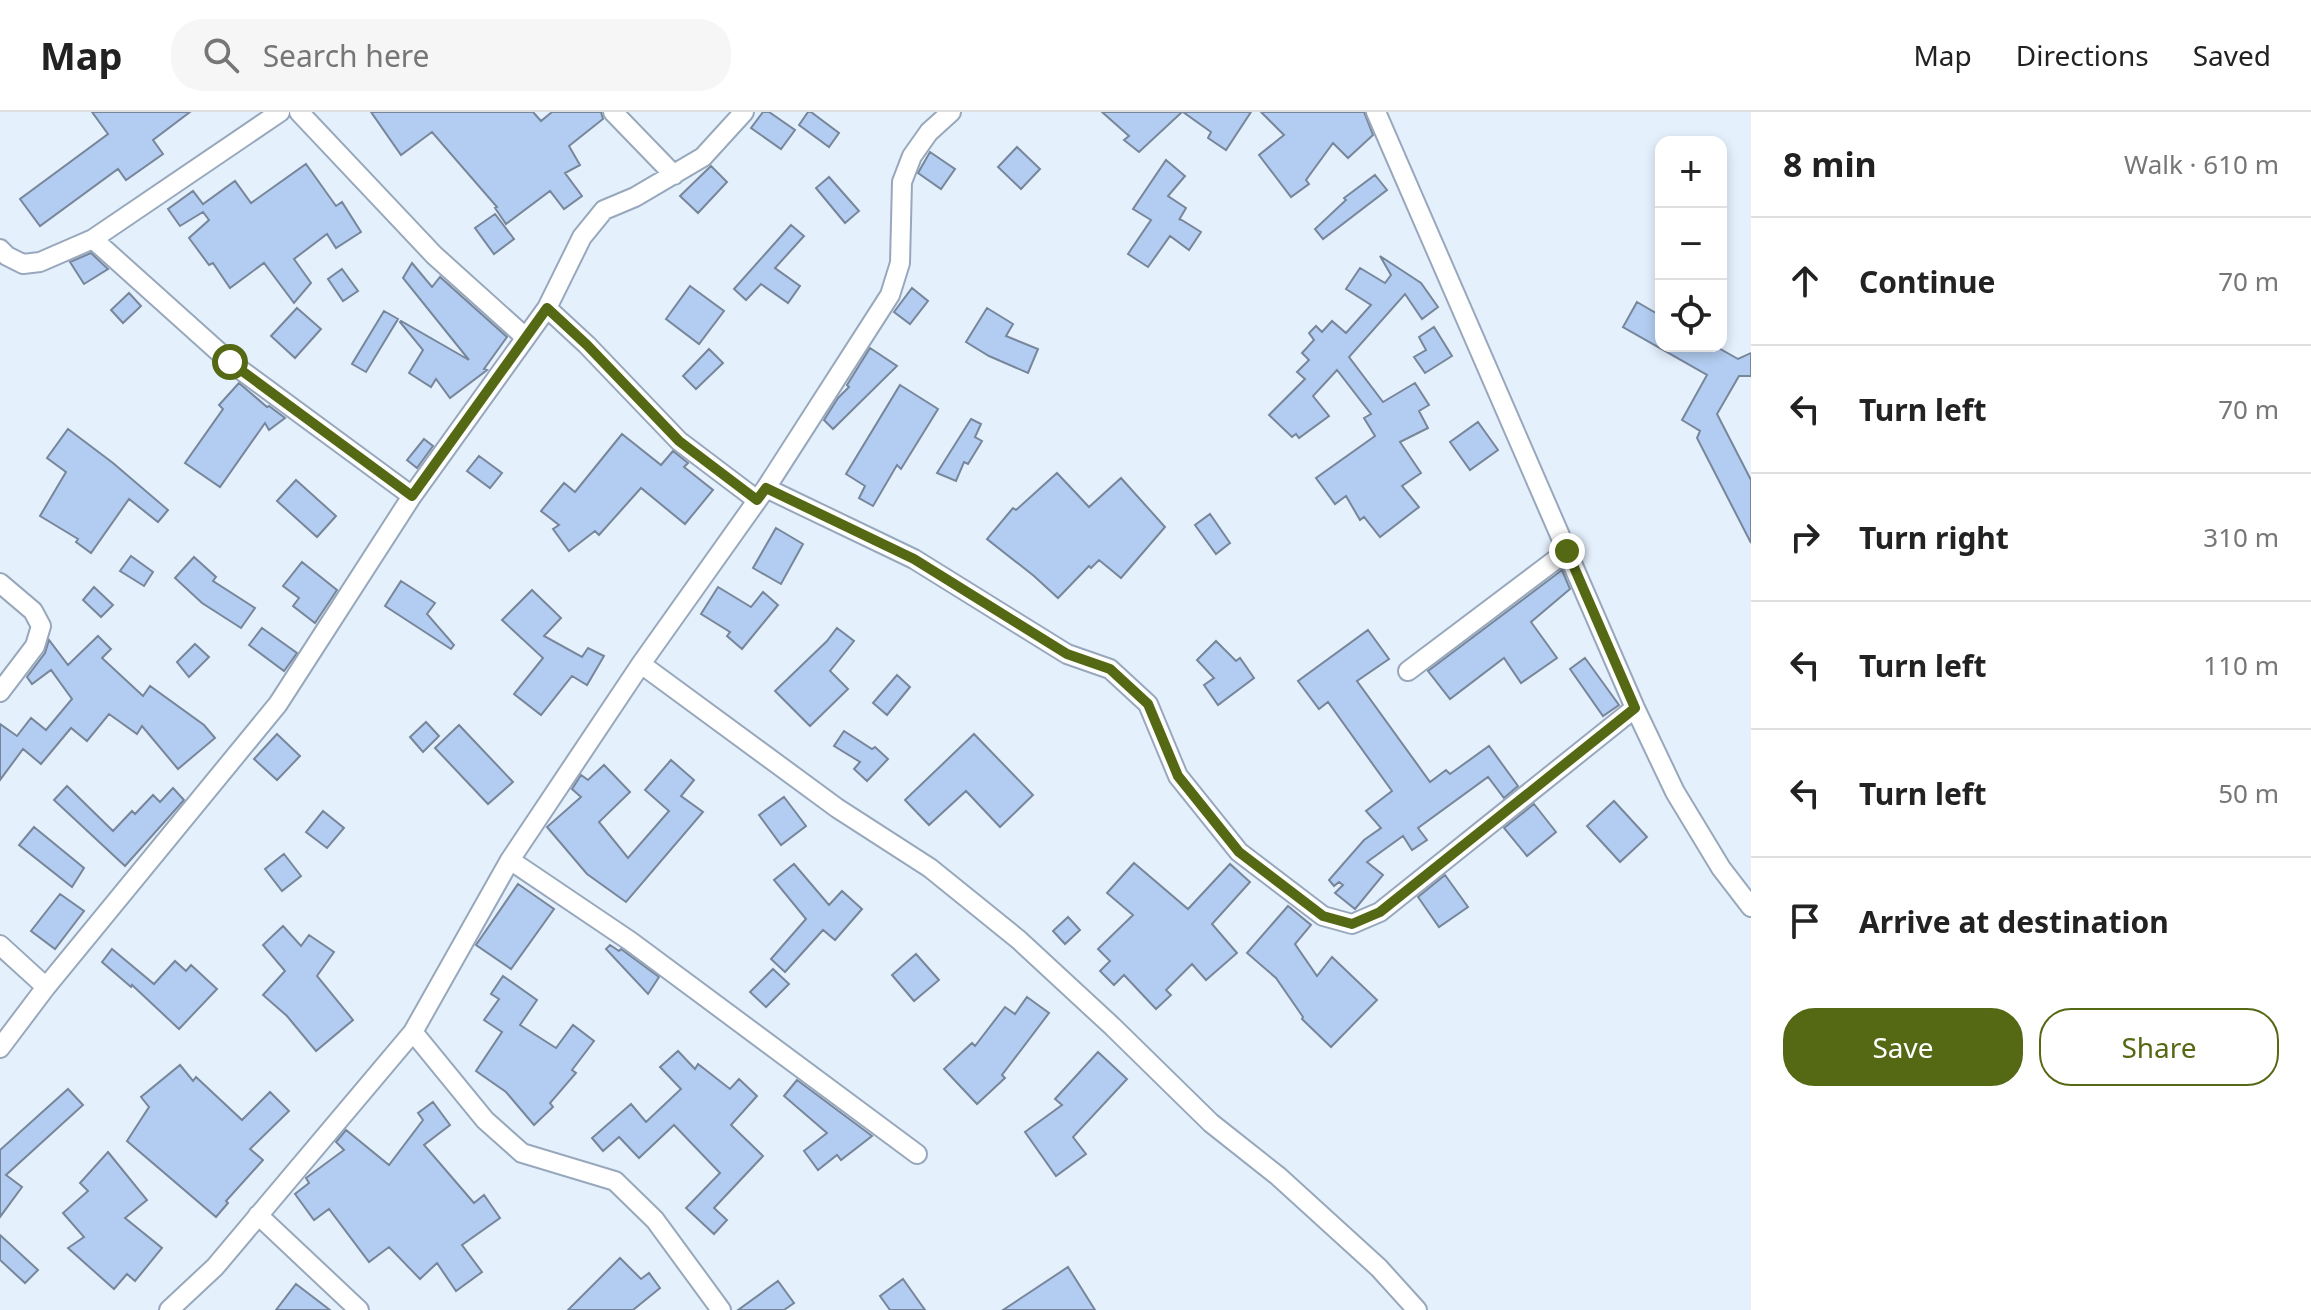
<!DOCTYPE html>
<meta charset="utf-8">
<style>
:root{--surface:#fff;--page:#f6f6f6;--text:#222;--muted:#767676;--line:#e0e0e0;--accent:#556915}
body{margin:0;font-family:"Noto Sans",sans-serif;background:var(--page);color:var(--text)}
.controls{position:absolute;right:24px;top:24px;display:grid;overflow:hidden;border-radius:16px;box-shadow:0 4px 12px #0003}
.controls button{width:72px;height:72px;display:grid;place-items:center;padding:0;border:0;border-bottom:2px solid var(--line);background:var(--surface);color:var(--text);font:40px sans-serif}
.stop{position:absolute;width:24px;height:24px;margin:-18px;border:6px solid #556915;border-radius:50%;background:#fff}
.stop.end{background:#556915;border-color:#fff;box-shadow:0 2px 8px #0008}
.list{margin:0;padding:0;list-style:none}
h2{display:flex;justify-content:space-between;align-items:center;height:104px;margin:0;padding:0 32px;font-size:34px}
h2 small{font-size:26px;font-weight:400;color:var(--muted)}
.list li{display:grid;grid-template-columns:52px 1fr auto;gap:24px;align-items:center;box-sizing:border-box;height:128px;padding:0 32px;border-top:2px solid var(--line)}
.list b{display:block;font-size:30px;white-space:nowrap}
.list em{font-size:26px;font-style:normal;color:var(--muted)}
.actions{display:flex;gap:16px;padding:24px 32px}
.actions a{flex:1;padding:18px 0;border:2px solid var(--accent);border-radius:32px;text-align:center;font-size:28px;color:var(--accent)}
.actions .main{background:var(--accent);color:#fff}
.icon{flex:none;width:44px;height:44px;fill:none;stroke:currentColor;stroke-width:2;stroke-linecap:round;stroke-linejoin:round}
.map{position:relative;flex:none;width:1751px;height:1198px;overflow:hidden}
header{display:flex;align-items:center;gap:48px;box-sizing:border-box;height:112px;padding:0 40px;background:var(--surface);border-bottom:2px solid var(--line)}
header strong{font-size:38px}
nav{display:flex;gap:44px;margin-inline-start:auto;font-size:28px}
.search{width:560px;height:72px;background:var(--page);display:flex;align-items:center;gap:20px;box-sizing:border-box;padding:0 28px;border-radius:32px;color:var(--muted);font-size:30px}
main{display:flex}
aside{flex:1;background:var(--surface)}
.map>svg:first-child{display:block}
.building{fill:#b2cdf1;stroke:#77869a;stroke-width:2}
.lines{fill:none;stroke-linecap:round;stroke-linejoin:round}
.street-casing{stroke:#98a8bc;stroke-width:22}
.street{stroke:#fff;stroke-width:18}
.route{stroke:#556915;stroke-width:10}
</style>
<header>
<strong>Map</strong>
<div class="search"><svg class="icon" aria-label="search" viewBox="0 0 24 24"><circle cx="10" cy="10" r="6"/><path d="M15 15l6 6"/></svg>Search here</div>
<nav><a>Map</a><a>Directions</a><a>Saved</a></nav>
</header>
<main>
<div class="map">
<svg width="1751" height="1198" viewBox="0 0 1751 1198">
<rect width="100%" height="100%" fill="#e5f0fd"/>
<path class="building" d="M92 0H190L153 28 163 42 126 68 118 57 40 114 20 87 108 22Z
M371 0H533L541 9 552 0H601L603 7 569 34 580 53 565 61 582 84 564 97 550 79 506 112 495 96 497 95 432 20 401 43Z
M763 0H769L795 18 781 37 751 16Z
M808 0H811L839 21 829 35 799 13Z
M1102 0H1182L1139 40 1124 28 1129 24Z
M1183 0H1251L1226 38 1208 26 1211 20Z
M1261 0H1364L1373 23 1348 46 1333 31 1306 68 1309 72 1291 85 1259 43 1284 23Z
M1017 35 1040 57 1021 77 998 55Z
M930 40 955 57 941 77 918 61Z
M1166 48 1185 64 1168 84 1186 96 1179 108 1180 107 1201 120 1189 138 1170 124 1148 155 1128 142 1151 108 1133 97Z
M306 52 336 94 342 90 361 120 336 136 327 122 294 147 311 171 294 191 264 151 230 176 213 151 209 153 189 126 209 108 203 100 180 114 168 97 193 79 203 92 235 69 251 91Z
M711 54 727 70 698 101 680 84Z
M1375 63 1387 78 1323 127 1315 117 1346 88 1344 86Z
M829 65 859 99 845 111 816 76Z
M495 102 514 127 494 142 475 116Z
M791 113 804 124 775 156 800 174 788 191 761 172 746 188 734 177Z
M91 141 108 157 84 172 70 150Z
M1380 144 1421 171 1438 195 1422 207 1405 182 1349 245 1383 290 1415 271 1429 293 1419 299 1428 316 1400 330 1421 361 1402 374 1419 395 1380 425 1364 405 1360 408 1346 384 1335 392 1316 366 1375 324 1364 306 1371 302 1337 258 1313 284 1329 304 1299 326 1296 322 1292 325 1269 303 1305 267 1297 260 1309 248 1302 241 1314 228 1309 221 1316 214 1322 220 1332 209 1346 221 1371 193 1346 177 1360 156 1385 171 1391 163Z
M412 151 432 175 440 165 507 225 484 257 487 258 450 286 436 267 431 275 409 261 423 238 400 210 401 209 469 248 403 166Z
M342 157 358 179 343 189 328 167Z
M690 174 724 199 699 232 666 207Z
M912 176 928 189 910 212 894 200Z
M129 181 141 194 123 211 111 198Z
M1637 190 1661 204V234H1715L1738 247 1751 241V264H1739L1717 302 1751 368V431L1697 326 1700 319 1682 308 1707 263 1623 215Z
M297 196 321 217 295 246 271 224Z
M987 196 1013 212 1006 224 1038 237 1028 261 989 244 966 230Z
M384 199 398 207 366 260 352 252Z
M1434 215 1452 244 1425 261 1414 245 1426 238 1419 225Z
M870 236 897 254 833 317 824 308 838 286 849 275 847 273Z
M709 237 723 251 696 277 683 264Z
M239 271 267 295 269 294 285 306 269 318 265 311 220 375 185 351 223 297 219 293Z
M900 273 938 297 901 357 897 353 873 394 859 386 865 374 846 362Z
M971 307 981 312 975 325 982 329 968 352 964 350 956 369 937 361Z
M1478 310 1498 338 1470 358 1450 330Z
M68 317 113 351 168 398 158 410 129 387 91 441 76 430 78 427 40 404 66 360 47 346Z
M622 322 661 353 673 339 688 351 684 355 713 378 685 412 641 376 599 423 595 419 569 439 553 417 559 413 541 399 564 371 575 380Z
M424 327 433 334 417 356 407 348Z
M479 344 502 361 490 376 467 359Z
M1057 361 1089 395 1121 366 1165 415 1121 466 1099 448 1091 456 1089 454 1058 486 1034 464 987 427 1013 396 1016 398Z
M296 368 336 404 317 425 277 389Z
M1210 402 1230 431 1216 442 1195 413Z
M776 416 803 432 781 472 753 456Z
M131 444 153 460 144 474 120 459Z
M194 445 216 465 213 469 255 496 241 516 202 491 175 466Z
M302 450 337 478 315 511 293 494 299 486 283 474Z
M1562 458 1570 477 1531 510 1557 546 1521 571 1504 546 1450 587 1428 559Z
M401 469 435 491 427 502 454 533 451 537 385 494Z
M94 475 113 493 101 505 83 488Z
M718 475 751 495 763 480 778 493 742 537 727 524 730 520 701 502Z
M532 478 561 506 544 524 582 545 588 536 604 544 587 573 572 564 541 603 514 582 543 546 502 508Z
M262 516 297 541 284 559 249 533Z
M837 516 854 529 830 559 848 577 810 614 775 579 827 529Z
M1368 518 1389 547 1357 569 1430 670 1446 658 1450 662 1489 634 1518 674 1504 686 1488 665 1418 716 1427 728 1412 738 1403 724 1367 750 1383 763 1355 797 1335 781 1343 773 1339 770 1334 774 1329 768 1364 728 1381 716 1366 699 1392 679 1328 590 1319 597 1298 569Z
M98 524 111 537 102 546 143 584 150 574 204 613 215 626 178 657 142 614 137 622 109 602 87 629 71 616 41 652 23 637 0 668V612L17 624 31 606 46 618 72 587 51 558 32 572 27 565 45 541 49 528 68 553Z
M1216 529 1236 549 1240 546 1254 566 1218 593 1204 573 1214 566 1197 548Z
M195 532 209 545 189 565 177 550Z
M1585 546 1619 593 1603 604 1570 557Z
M897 563 910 575 887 603 873 591Z
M426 610 439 624 423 640 410 625Z
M459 613 513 670 488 692 435 636Z
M844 619 872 637 875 635 888 647 867 669 854 657 860 650 834 634Z
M277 622 300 644 277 668 254 647Z
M974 622 1033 683 1000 715 966 679 929 713 905 688Z
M671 648 694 668 681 684 703 700 626 790 587 762 547 715 581 685 572 677 581 663 588 668 604 653 630 680 599 710 628 746 669 699 645 678Z
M67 674 113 719 132 699 135 702 153 683 160 690 173 676 184 688 125 754 54 688Z
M784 685 806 714 781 733 759 703Z
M1614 689 1647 725 1620 750 1587 714Z
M1534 692 1556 720 1527 744 1504 716Z
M323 699 344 716 327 736 306 720Z
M34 715 84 756 72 775 19 733Z
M284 742 301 764 282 779 265 757Z
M1134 751 1188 797 1230 752 1250 770 1212 812 1237 841 1206 868 1192 852 1166 878 1171 883 1156 897 1124 863 1114 873 1100 859 1110 849 1098 837 1133 803 1107 781Z
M794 752 829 793 842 779 862 797 835 828 823 818 785 860 771 847 806 807 774 768Z
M1445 763 1468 795 1439 815 1418 785Z
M518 772 554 797 511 857 476 833Z
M60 782 84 799 55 837 31 819Z
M1288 794 1311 813 1295 832 1317 864 1332 845 1377 888 1331 935 1302 907 1303 905 1276 866 1247 841Z
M1068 805 1080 818 1065 832 1053 819Z
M283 814 301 834 309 823 334 840 317 864 353 908 316 939 287 904 263 883 285 859 263 833Z
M610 833 619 839 621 837 659 865 648 882 606 837Z
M112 837 154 872 175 849 186 859 191 853 217 877 179 917 132 873 131 875 102 850Z
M916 842 939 868 914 889 892 863Z
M773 857 789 872 766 895 750 880Z
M503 864 537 888 520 913 556 936 573 913 594 929 572 958 576 961 550 991 553 995 534 1013 506 980 476 959 502 920 484 908 499 887 491 882Z
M1027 885 1049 901 1002 963 1005 966 977 992 944 957 972 931 975 934 1005 895 1015 902Z
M678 939 695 957 698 952 730 977 739 967 757 984 731 1013 763 1044 714 1096 727 1108 714 1122 686 1096 720 1061 674 1013 639 1046 619 1025 603 1039 592 1026 631 992 646 1010 681 977 660 955Z
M1098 940 1127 967 1073 1025 1086 1042 1056 1064 1025 1020 1062 993 1055 987Z
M180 953 193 969 196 965 242 1008 270 980 289 999 250 1037 263 1048 226 1089 228 1091 216 1105 127 1029 149 995 141 985Z
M797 968 872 1024 841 1048 837 1043 818 1058 804 1039 827 1021 784 984Z
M68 977 83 993 6 1063 22 1075 0 1105V1038Z
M433 990 450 1013 424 1033 474 1091 484 1083 500 1106 462 1133 482 1160 456 1179 437 1151 420 1167 389 1135 369 1150 329 1097 314 1108 295 1082 309 1071 306 1066 344 1038 336 1030 346 1018 389 1053 423 1008 418 1001Z
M108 1040 147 1088 125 1106 162 1136 135 1169 127 1162 114 1177 68 1136 84 1125 63 1101 88 1079 80 1071Z
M0 1123 38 1158 25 1171 0 1148Z
M620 1146 641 1167 649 1161 660 1176 633 1198H568Z
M1068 1155 1095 1198H1003Z
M903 1167 925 1198H890L880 1184Z
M778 1169 794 1191 784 1198H738Z
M296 1172 330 1198H276Z"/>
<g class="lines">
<defs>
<path id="street" d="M299 0 434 143 525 225
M613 0 674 63
M1376 0 1635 596 1675 680 1721 756 1751 795
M93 127 230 250 412 384
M0 137 7 144 23 152 40 150 93 127 280 0
M547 196 587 233 679 329 757 388
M766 376 914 447 1067 542 1110 557 1148 592 1178 664 1239 740 1323 804 1352 812 1380 800 1635 596
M0 471 33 499 41 514 35 534 0 580
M641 552 837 696 930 756 1019 828 1113 915 1211 1011 1278 1064 1379 1156 1417 1198
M1408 559 1567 439
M510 748 630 829 917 1042
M0 833 46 875
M413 920 485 1008 522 1041 615 1069 655 1108 721 1198
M0 936 46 875 278 592 412 384 547 196 582 125 604 98 635 85 703 45 744 0
M258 1103 359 1198
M169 1198 215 1155 413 920 510 748 641 552 766 376 890 183 900 151 902 70 912 44 929 20 951 0"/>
</defs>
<use href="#street" class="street-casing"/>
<use href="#street" class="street"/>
</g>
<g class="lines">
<path class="route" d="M230 250 412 384 547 196 587 233 679 329 757 388 766 376 914 447 1067 542 1110 557 1148 592 1178 664 1239 740 1323 804 1352 812 1380 800 1635 596 1567 439"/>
</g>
</svg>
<div class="controls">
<button>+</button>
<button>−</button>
<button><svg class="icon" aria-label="locate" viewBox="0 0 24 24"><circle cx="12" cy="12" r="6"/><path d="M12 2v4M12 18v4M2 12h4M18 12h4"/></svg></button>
</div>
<div class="stop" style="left:230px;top:250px"></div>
<div class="stop end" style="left:1567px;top:439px"></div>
</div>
<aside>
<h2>8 min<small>Walk · 610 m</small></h2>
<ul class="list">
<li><svg class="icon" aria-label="ahead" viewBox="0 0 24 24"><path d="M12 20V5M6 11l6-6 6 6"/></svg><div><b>Continue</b></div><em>70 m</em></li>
<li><svg class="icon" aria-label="left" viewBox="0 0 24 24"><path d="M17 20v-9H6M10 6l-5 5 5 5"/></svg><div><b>Turn left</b></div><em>70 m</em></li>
<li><svg class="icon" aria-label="right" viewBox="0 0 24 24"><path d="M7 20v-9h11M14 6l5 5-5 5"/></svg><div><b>Turn right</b></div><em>310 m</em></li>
<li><svg class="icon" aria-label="left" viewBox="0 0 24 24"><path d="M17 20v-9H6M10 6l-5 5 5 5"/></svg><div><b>Turn left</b></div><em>110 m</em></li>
<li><svg class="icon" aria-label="left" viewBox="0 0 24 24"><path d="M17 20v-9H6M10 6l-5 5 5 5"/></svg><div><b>Turn left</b></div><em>50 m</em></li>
<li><svg class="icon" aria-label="arrive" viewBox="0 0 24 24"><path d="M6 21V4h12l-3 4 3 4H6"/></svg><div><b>Arrive at destination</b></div></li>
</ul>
<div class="actions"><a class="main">Save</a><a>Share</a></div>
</aside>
</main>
